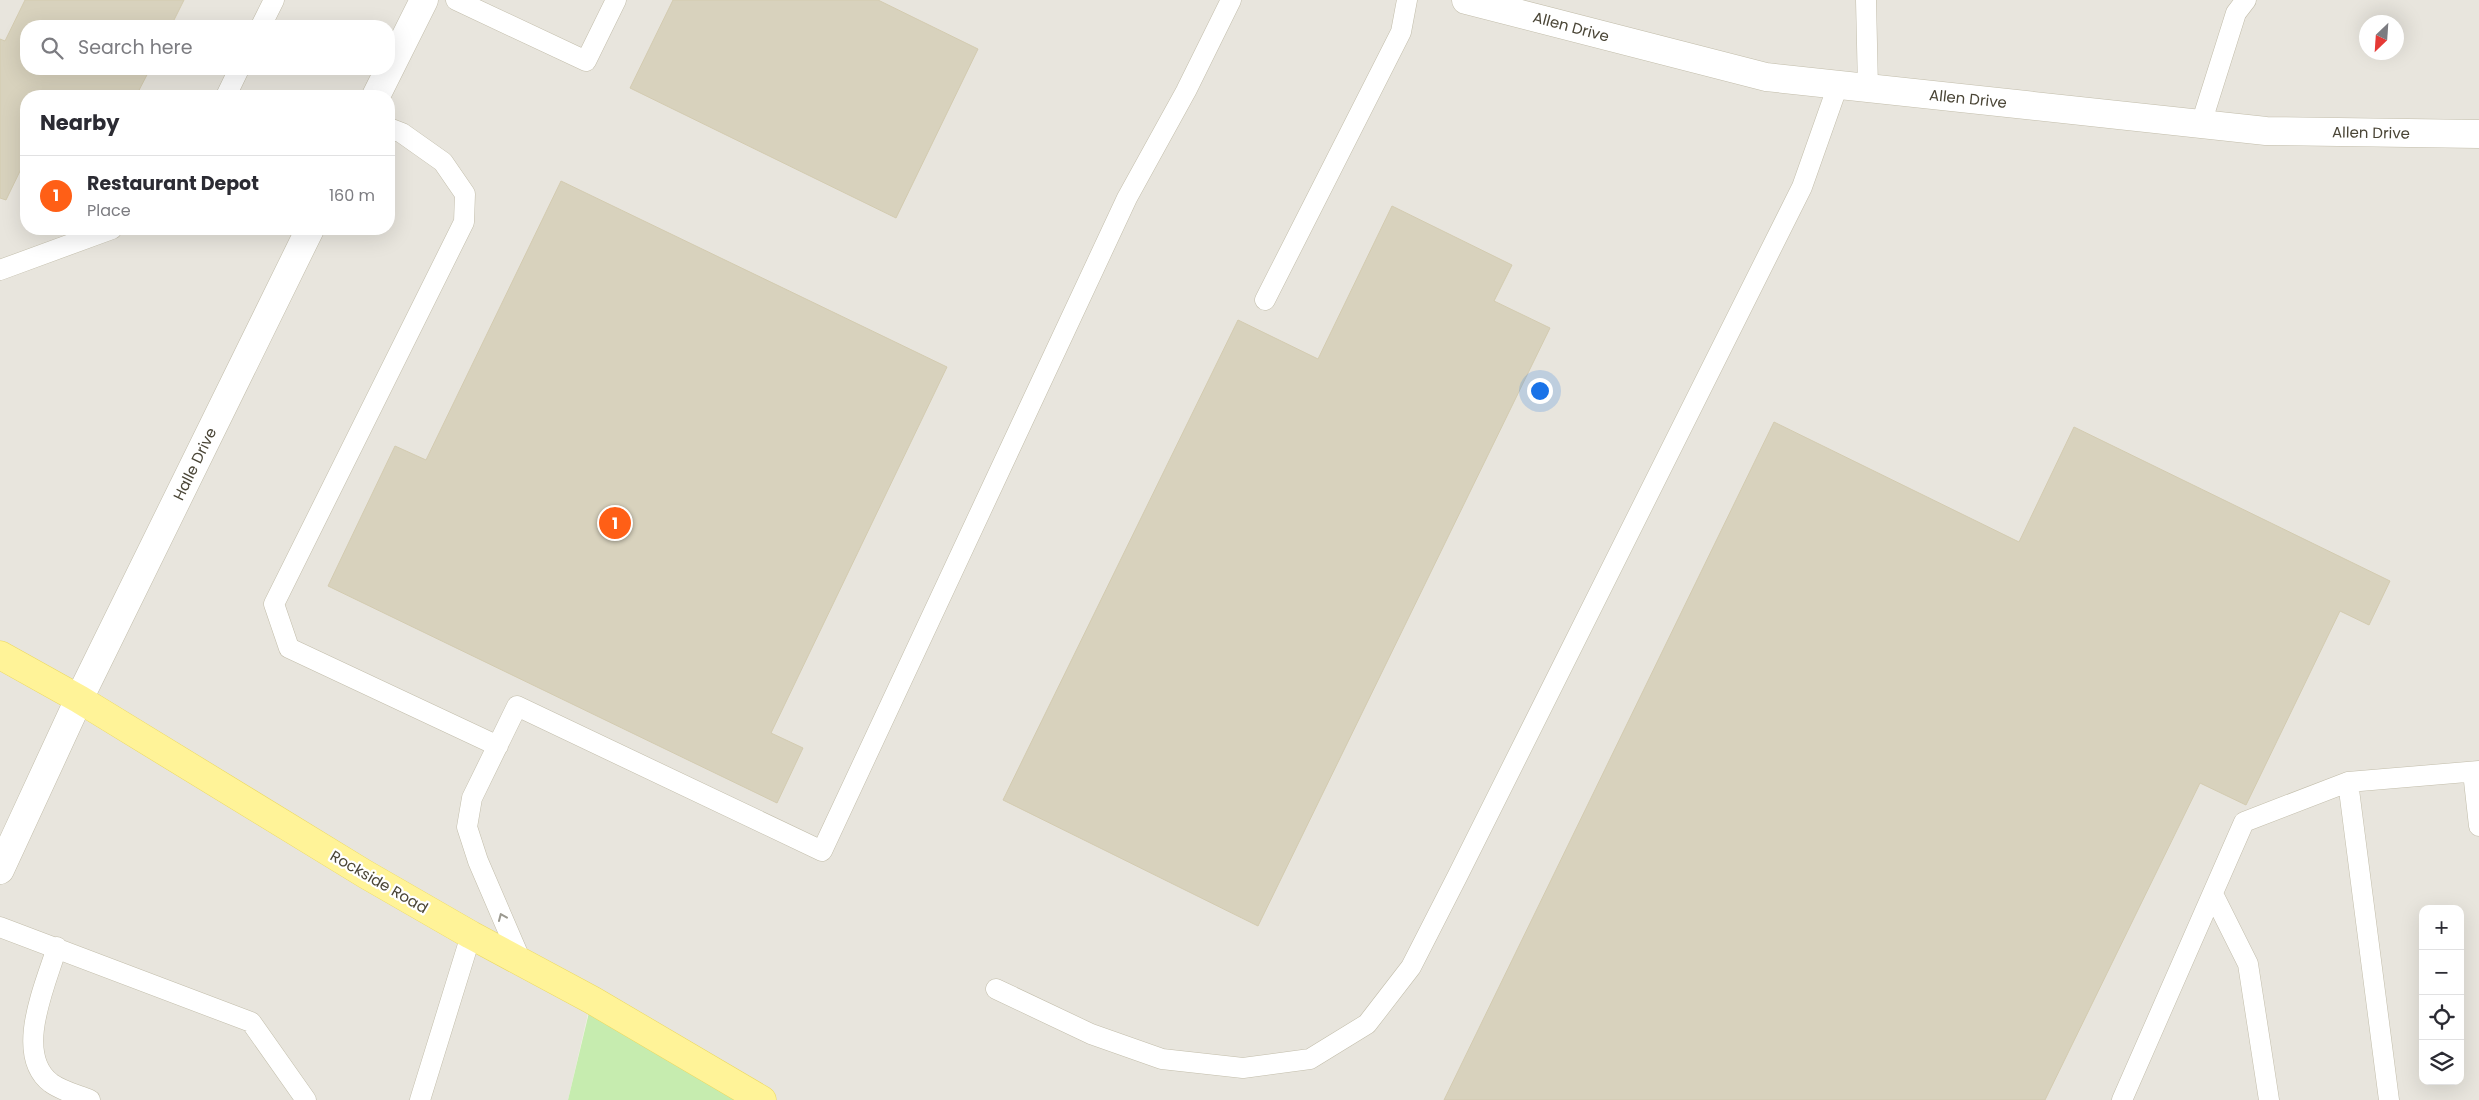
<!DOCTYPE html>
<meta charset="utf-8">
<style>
:root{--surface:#fff;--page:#f7f7f7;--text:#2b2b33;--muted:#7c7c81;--line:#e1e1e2;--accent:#ff5f16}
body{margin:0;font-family:Poppins,sans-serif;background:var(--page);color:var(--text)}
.controls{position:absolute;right:15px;bottom:15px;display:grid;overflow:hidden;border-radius:10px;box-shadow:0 5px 20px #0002}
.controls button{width:45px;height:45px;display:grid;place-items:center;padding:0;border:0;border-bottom:1px solid var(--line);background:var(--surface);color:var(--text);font:25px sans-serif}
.compass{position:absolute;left:2359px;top:15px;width:45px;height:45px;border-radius:50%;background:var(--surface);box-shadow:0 5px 20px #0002;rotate:205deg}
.you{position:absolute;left:1539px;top:390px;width:18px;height:18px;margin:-12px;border:4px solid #fff;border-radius:50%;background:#1a73e8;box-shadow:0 0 0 8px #1a73e833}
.badge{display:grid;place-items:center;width:32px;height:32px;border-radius:50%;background:var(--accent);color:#fff;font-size:16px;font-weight:700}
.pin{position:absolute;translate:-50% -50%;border:2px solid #fff;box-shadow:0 1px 5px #0006}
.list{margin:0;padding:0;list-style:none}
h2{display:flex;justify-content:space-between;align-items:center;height:65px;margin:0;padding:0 20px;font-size:21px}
h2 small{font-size:16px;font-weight:400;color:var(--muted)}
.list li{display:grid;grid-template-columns:32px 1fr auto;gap:15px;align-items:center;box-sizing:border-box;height:80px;padding:0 20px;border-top:1px solid var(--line)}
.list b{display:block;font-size:19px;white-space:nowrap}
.list p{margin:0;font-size:16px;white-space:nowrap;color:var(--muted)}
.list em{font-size:16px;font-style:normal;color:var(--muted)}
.icon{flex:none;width:28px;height:28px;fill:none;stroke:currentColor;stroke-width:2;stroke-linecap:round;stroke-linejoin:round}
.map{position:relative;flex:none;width:2479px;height:1100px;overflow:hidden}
.search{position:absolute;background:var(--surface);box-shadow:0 5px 20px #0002;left:20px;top:20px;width:375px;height:55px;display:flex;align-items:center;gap:12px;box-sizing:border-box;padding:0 18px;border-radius:20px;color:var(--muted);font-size:19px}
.panel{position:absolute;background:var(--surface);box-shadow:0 5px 20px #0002;left:20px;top:90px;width:375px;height:145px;border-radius:20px}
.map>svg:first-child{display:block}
.industrial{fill:#e8e5dd;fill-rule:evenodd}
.green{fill:#c6ecaf}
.building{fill:#d8d2bd;stroke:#d3cbb0}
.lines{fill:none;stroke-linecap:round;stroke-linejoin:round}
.service-casing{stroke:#c2bdaa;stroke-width:21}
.minor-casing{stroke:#c2bdaa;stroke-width:29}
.primary-casing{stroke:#ecd960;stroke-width:29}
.service{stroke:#fff;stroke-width:20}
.minor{stroke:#fff;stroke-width:28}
.primary{stroke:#fff398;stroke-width:28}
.oneway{stroke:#9b9990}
.labels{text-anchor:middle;stroke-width:4.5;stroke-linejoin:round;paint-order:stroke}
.street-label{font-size:15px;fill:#4a4536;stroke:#fff}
</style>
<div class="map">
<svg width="2479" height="1100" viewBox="0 0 2479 1100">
<rect width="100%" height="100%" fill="#f5f4e9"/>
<path class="industrial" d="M0 0H2479V1100H762L591 1001 568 1100H0ZM2366 22H2396V52H2366ZM26 26H389V69H26ZM26 96H389V229H26ZM2423 909H2460V1081H2423Z"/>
<path class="green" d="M592 1000 762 1100H568Z"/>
<path class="building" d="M25 0H184L171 26H26V69H150L136 96H26V171L21 169 6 200 0 198V39L5 41Z
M673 0H878L978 49 896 218 630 88Z
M561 181 947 367 771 733 803 748 777 803 328 586 395 446 426 460Z
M1392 206 1512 265 1494 301 1550 328 1258 926 1003 800 1238 320 1318 359Z
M1774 422 2019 542 2074 427 2390 581 2369 625 2340 611 2246 805 2200 783 2045 1100H1444Z"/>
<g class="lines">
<defs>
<path id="service" d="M456 0 586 61 616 0
M1866 0 1868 88
M261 26 274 0
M226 96 239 69
M2201 124 2236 13 2246 0
M389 128 402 133 443 162 465 194 464 222 274 604 289 648 498 746
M0 270 112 229
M1265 300 1401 32 1407 0
M2473 772 2479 826
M2348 782 2389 1100
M2213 894 2248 964 2269 1100
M0 927 251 1022 306 1100
M57 947C46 984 13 1054 51 1083 62 1091 78 1095 90 1100
M521 961 478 861 467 827 472 798 517 706 822 851 1127 198 1186 91 1231 0
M996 989 1091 1034 1162 1059 1243 1068 1310 1059 1367 1024 1411 967 1458 875 1802 187 1838 85
M420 1100 471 935
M2122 1100 2244 822 2348 782 2479 771"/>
<path id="minor" d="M1466 0 1766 77 2266 131 2479 134
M376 96 424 0
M0 870 79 699 310 229"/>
<path id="primary" d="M0 655 79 699 365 874 471 935 592 1000 762 1100"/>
</defs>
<use href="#service" class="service-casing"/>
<use href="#minor" class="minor-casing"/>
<use href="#primary" class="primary-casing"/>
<use href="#service" class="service"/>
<use href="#minor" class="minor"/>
<use href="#primary" class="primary"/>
</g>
<defs><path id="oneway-chevron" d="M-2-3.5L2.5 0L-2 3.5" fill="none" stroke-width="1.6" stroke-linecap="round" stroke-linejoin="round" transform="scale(1.25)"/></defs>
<use class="oneway" href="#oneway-chevron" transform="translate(502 917) rotate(-113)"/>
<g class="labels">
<g class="street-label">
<text transform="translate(1571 27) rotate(15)" y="5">Allen Drive</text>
<text transform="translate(1968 99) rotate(6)" y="5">Allen Drive</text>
<text transform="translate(2371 133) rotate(1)" y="5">Allen Drive</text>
<text transform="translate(195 464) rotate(-64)" y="5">Halle Drive</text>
<text transform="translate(379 882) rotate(30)" y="5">Rockside Road</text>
</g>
</g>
</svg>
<div class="controls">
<button>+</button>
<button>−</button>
<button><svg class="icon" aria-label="locate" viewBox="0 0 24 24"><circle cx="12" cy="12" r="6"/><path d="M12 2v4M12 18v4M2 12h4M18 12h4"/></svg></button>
<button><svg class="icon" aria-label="layers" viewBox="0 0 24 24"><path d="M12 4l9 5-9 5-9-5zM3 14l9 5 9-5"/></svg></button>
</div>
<svg class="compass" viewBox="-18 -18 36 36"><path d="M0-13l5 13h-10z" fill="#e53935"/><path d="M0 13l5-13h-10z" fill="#7c7c81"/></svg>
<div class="you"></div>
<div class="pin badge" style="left:615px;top:523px">1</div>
<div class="search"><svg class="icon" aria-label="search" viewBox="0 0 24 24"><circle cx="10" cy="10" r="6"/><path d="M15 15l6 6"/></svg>Search here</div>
<section class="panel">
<h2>Nearby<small></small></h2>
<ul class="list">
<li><span class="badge">1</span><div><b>Restaurant Depot</b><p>Place</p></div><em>160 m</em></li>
</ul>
</section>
</div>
